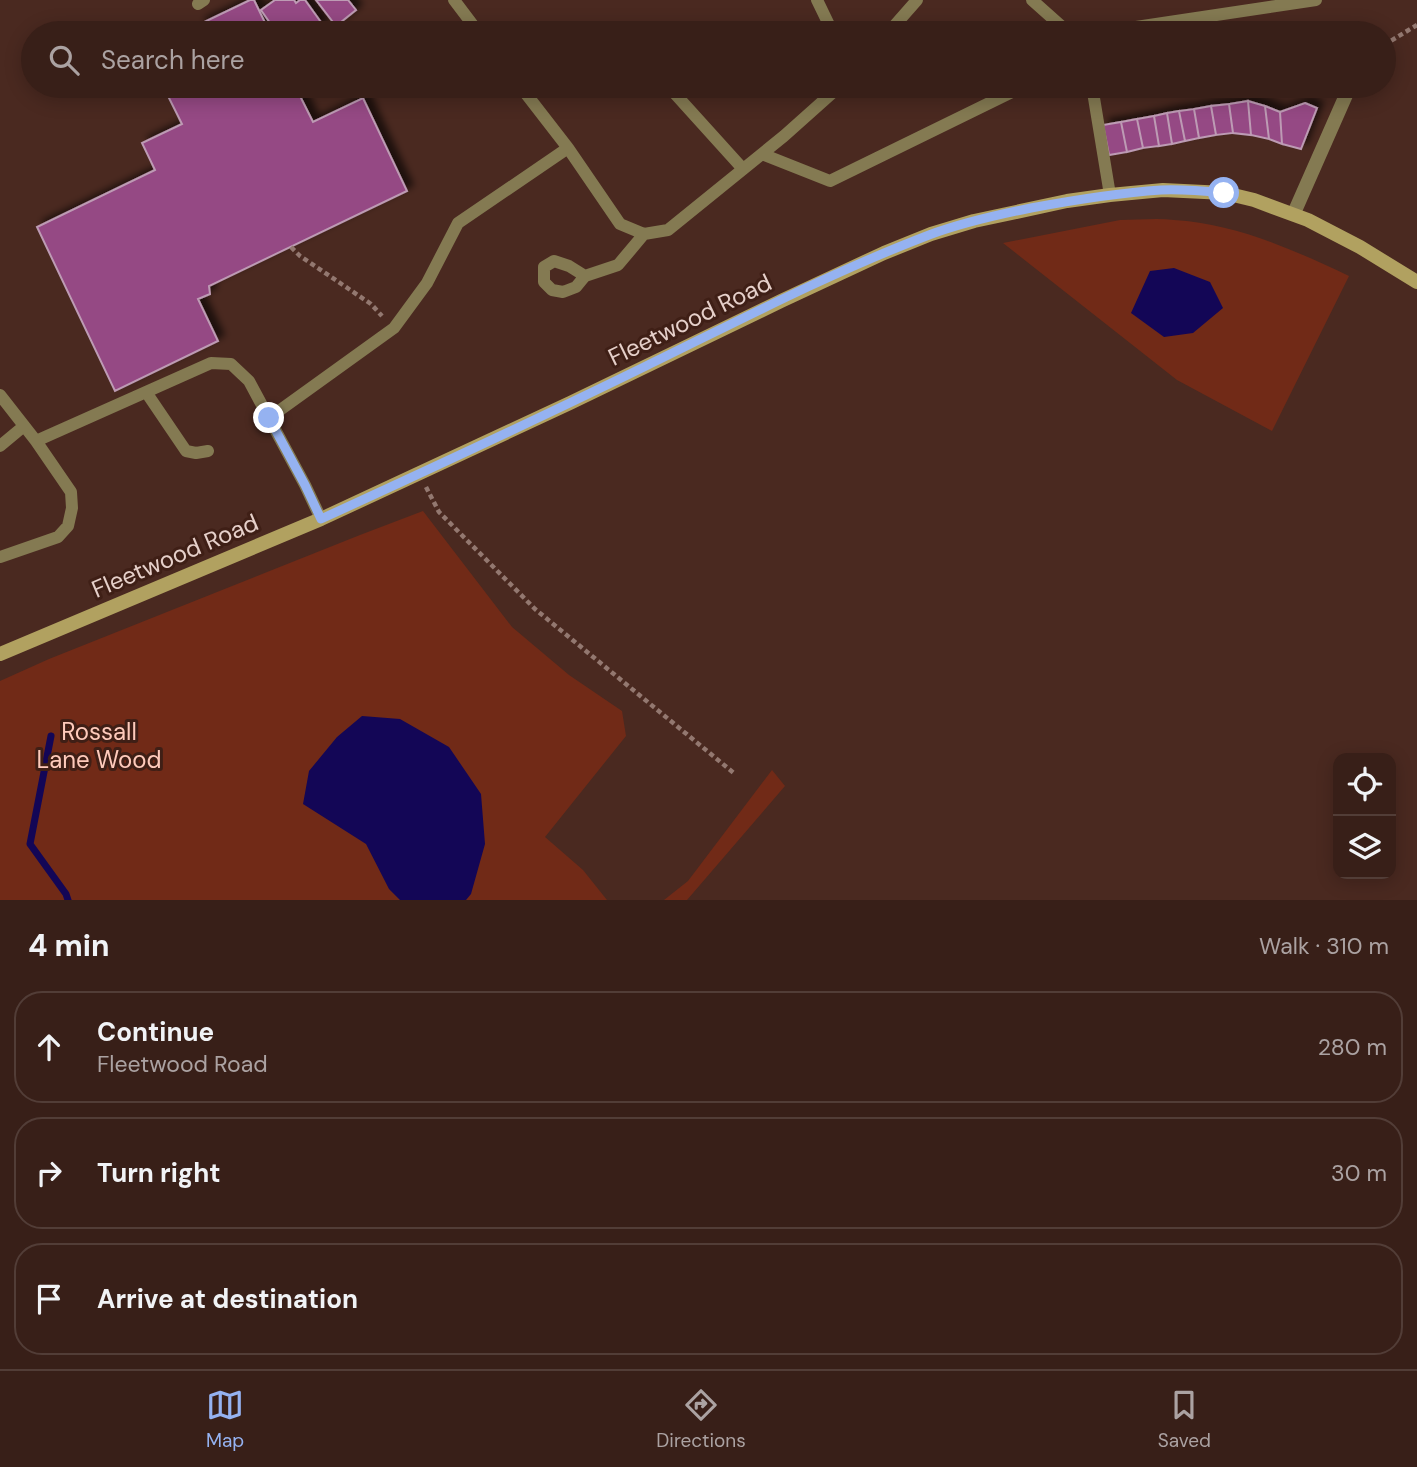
<!DOCTYPE html>
<meta charset="utf-8">
<style>
:root{--surface:#381f18;--page:#3f2721;--text:#f1f3f6;--muted:#aba2a2;--line:#523d37;--accent:#95b2f1}
body{margin:0;font-family:"DM Sans",sans-serif;background:var(--page);color:var(--text)}
.controls{position:absolute;right:21px;bottom:21px;display:grid;overflow:hidden;border-radius:14px;box-shadow:0 4px 18px #0003}
.controls button{width:63px;height:63px;display:grid;place-items:center;padding:0;border:0;border-bottom:2px solid var(--line);background:var(--surface);color:var(--text);font:35px sans-serif}
.stop{position:absolute;width:21px;height:21px;margin:-16px;border:5px solid #95b2f1;border-radius:50%;background:#fff}
.stop.end{background:#95b2f1;border-color:#fff;box-shadow:0 2px 7px #0008}
.list{margin:0;padding:0;list-style:none}
h2{display:flex;justify-content:space-between;align-items:center;height:91px;margin:0;padding:0 28px;font-size:30px}
h2 small{font-size:23px;font-weight:400;color:var(--muted)}
.list li{display:grid;grid-template-columns:46px 1fr auto;gap:21px;align-items:center;box-sizing:border-box;height:112px;margin:0 14px 14px;padding:0 14px;border:2px solid var(--line);border-radius:28px}
.list b{display:block;font-size:26px;white-space:nowrap}
.list p{margin:0;font-size:23px;white-space:nowrap;color:var(--muted)}
.list em{font-size:23px;font-style:normal;color:var(--muted)}
.icon{flex:none;width:38px;height:38px;fill:none;stroke:currentColor;stroke-width:2;stroke-linecap:round;stroke-linejoin:round}
.map{position:relative;flex:none;width:1417px;height:900px;overflow:hidden}
.search{position:absolute;background:var(--surface);box-shadow:0 4px 18px #0003;left:21px;right:21px;top:21px;height:77px;display:flex;align-items:center;gap:18px;box-sizing:border-box;padding:0 24px;border-radius:38px;color:var(--muted);font-size:26px}
.sheet{height:469px;background:var(--surface)}
nav{display:flex;justify-content:space-around;align-items:center;box-sizing:border-box;height:98px;border-top:2px solid var(--line);background:var(--surface);font-size:19px;color:var(--muted)}
nav a{display:grid;justify-items:center;gap:4px}
nav .on{color:var(--accent)}
.map>svg:first-child{display:block}
.green{fill:#712a17}
.water{fill:#130656}
.lines{fill:none;stroke-linecap:round;stroke-linejoin:round}
.stream{stroke:#130656;stroke-width:7}
.building{fill:#954884;stroke:#bd9bb4;stroke-width:2;filter:url(#shadow)}
.path{stroke:#937870;stroke-width:4.5;stroke-dasharray:5 3.5;stroke-linecap:butt}
.service{stroke:#847a52;stroke-width:12}
.minor{stroke:#847a52;stroke-width:14}
.secondary{stroke:#b1a160;stroke-width:14}
.route{stroke:#95b2f1;stroke-width:9}
.labels{text-anchor:middle;stroke-width:6;stroke-linejoin:round;paint-order:stroke}
.street-label{font-size:24px;fill:#e6d0ca;stroke:#3f1f16}
.park-label{font-size:24px;fill:#fecabb;stroke:#3f1f16}
</style>
<div class="map">
<svg width="1417" height="900" viewBox="0 0 1417 900">
<defs>
<filter id="shadow"><feDropShadow dx="6" dy="-6" stdDeviation="3.5" flood-color="#0009"/></filter>
</defs>
<rect width="100%" height="100%" fill="#4a2920"/>
<path class="green" d="M1120 220C1138 220 1157 218 1174 220 1237 224 1294 250 1349 276L1272 431 1177 380 1003 243Z
M423 511 512 627 569 675 622 711 626 736 545 837 583 870 607 900H0V681L49 659 360 535Z
M772 770 785 786 687 900H664L688 881Z"/>
<path class="water" d="M1174 268 1210 282 1223 308 1193 333 1164 337 1131 313 1150 271Z
M362 716 400 719 449 747 481 794 485 844 471 894 466 900H400L389 889 366 844 303 804 309 771 337 737Z"/>
<g class="lines">
<path class="stream" d="M51 736 30 844 66 894 68 900"/>
</g>
<path class="building" d="M250 0H254L270 33H204L200 24Z
M275 0H294L296 3 300 0H305L323 25 311 33H301L299 31 295 33H277L261 10Z
M316 0H348L356 10 336 26Z
M163 86H295L313 122 363 98 407 191 209 286 210 294 198 299 218 341 115 391 37 227 155 170 142 143 182 124Z
M1248 101 1251 135 1233 133 1229 104Z
M1248 101 1265 106 1269 139 1251 135Z
M1305 103 1317 108 1301 149 1282 144 1280 112Z
M1229 104 1233 133 1216 135 1211 106Z
M1211 106 1216 135 1199 138 1194 109Z
M1265 106 1280 112 1282 144 1269 139Z
M1194 109 1199 138 1185 141 1179 111Z
M1179 111 1185 141 1172 144 1167 113Z
M1167 113 1172 144 1159 146 1154 116Z
M1154 116 1159 146 1143 148 1137 119Z
M1137 119 1143 148 1127 152 1121 122Z
M1121 122 1127 152 1109 155 1103 125Z"/>
<g class="lines">
<path class="path" d="M1384 45 1417 25
M291 247 300 256 371 304 382 316
M426 487 439 512 535 609 735 774"/>
<path class="service" d="M454 0 479 33
M817 0 833 33
M1032 0 1069 33
M198 4 204 0
M888 33 917 0
M1096 33 1316 0
M520 86 568 148 620 224 644 234 668 230 784 136 840 86
M668 86 743 169
M762 154 830 181 1022 87
M1110 195 1093 92 1129 86
M585 276 569 266 554 261 544 267V282L552 290 563 292 576 287 585 276 618 265 644 234
M146 392 186 451 196 453 208 451
M0 395 36 441 71 492 72 508 68 526 58 537 0 557
M269 418 394 328 427 283 458 223 568 148
M36 441 211 363 231 364 249 381 305 485 321 519
M0 446 24 426"/>
<path class="minor" d="M1294 213 1350 86"/>
<path class="secondary" d="M0 654 321 519 570 403 781 301 884 253 931 234 974 221 1067 201 1110 195 1163 190 1225 193 1254 200 1308 220 1360 247 1417 282"/>
</g>
<g class="lines">
<path class="route" d="M269 418 305 485 321 519C430 469 538 419 646 366 738 321 832 272 929 235 961 223 996 215 1031 208 1074 200 1117 193 1161 190 1182 189 1204 191 1224 193"/>
</g>
<g class="labels">
<g class="street-label">
<text transform="translate(690 320) rotate(-26)" y="8">Fleetwood Road</text>
<text transform="translate(175 556) rotate(-23)" y="8">Fleetwood Road</text>
</g>
<g class="park-label">
<text x="99" y="740">Rossall<tspan x="99" dy="28">Lane Wood</tspan></text>
</g>
</g>
</svg>
<div class="controls">
<button><svg class="icon" aria-label="locate" viewBox="0 0 24 24"><circle cx="12" cy="12" r="6"/><path d="M12 2v4M12 18v4M2 12h4M18 12h4"/></svg></button>
<button><svg class="icon" aria-label="layers" viewBox="0 0 24 24"><path d="M12 4l9 5-9 5-9-5zM3 14l9 5 9-5"/></svg></button>
</div>
<div class="stop" style="left:1224px;top:193px"></div>
<div class="stop end" style="left:269px;top:418px"></div>
<div class="search"><svg class="icon" aria-label="search" viewBox="0 0 24 24"><circle cx="10" cy="10" r="6"/><path d="M15 15l6 6"/></svg>Search here</div>
</div>
<section class="sheet">
<h2>4 min<small>Walk · 310 m</small></h2>
<ul class="list">
<li><svg class="icon" aria-label="ahead" viewBox="0 0 24 24"><path d="M12 20V5M6 11l6-6 6 6"/></svg><div><b>Continue</b><p>Fleetwood Road</p></div><em>280 m</em></li>
<li><svg class="icon" aria-label="right" viewBox="0 0 24 24"><path d="M7 20v-9h11M14 6l5 5-5 5"/></svg><div><b>Turn right</b></div><em>30 m</em></li>
<li><svg class="icon" aria-label="arrive" viewBox="0 0 24 24"><path d="M6 21V4h12l-3 4 3 4H6"/></svg><div><b>Arrive at destination</b></div></li>
</ul>
</section>
<nav>
<a class="on"><svg class="icon" aria-label="map" viewBox="0 0 24 24"><path d="M3 6l6-2 6 2 6-2v14l-6 2-6-2-6 2zM9 4v14M15 6v14"/></svg>Map</a>
<a><svg class="icon" aria-label="directions" viewBox="0 0 24 24"><path d="M12 3l9 9-9 9-9-9zM9 14v-3h6M13 9l2 2-2 2"/></svg>Directions</a>
<a><svg class="icon" aria-label="saved" viewBox="0 0 24 24"><path d="M7 4h10v16l-5-4-5 4z"/></svg>Saved</a>
</nav>
